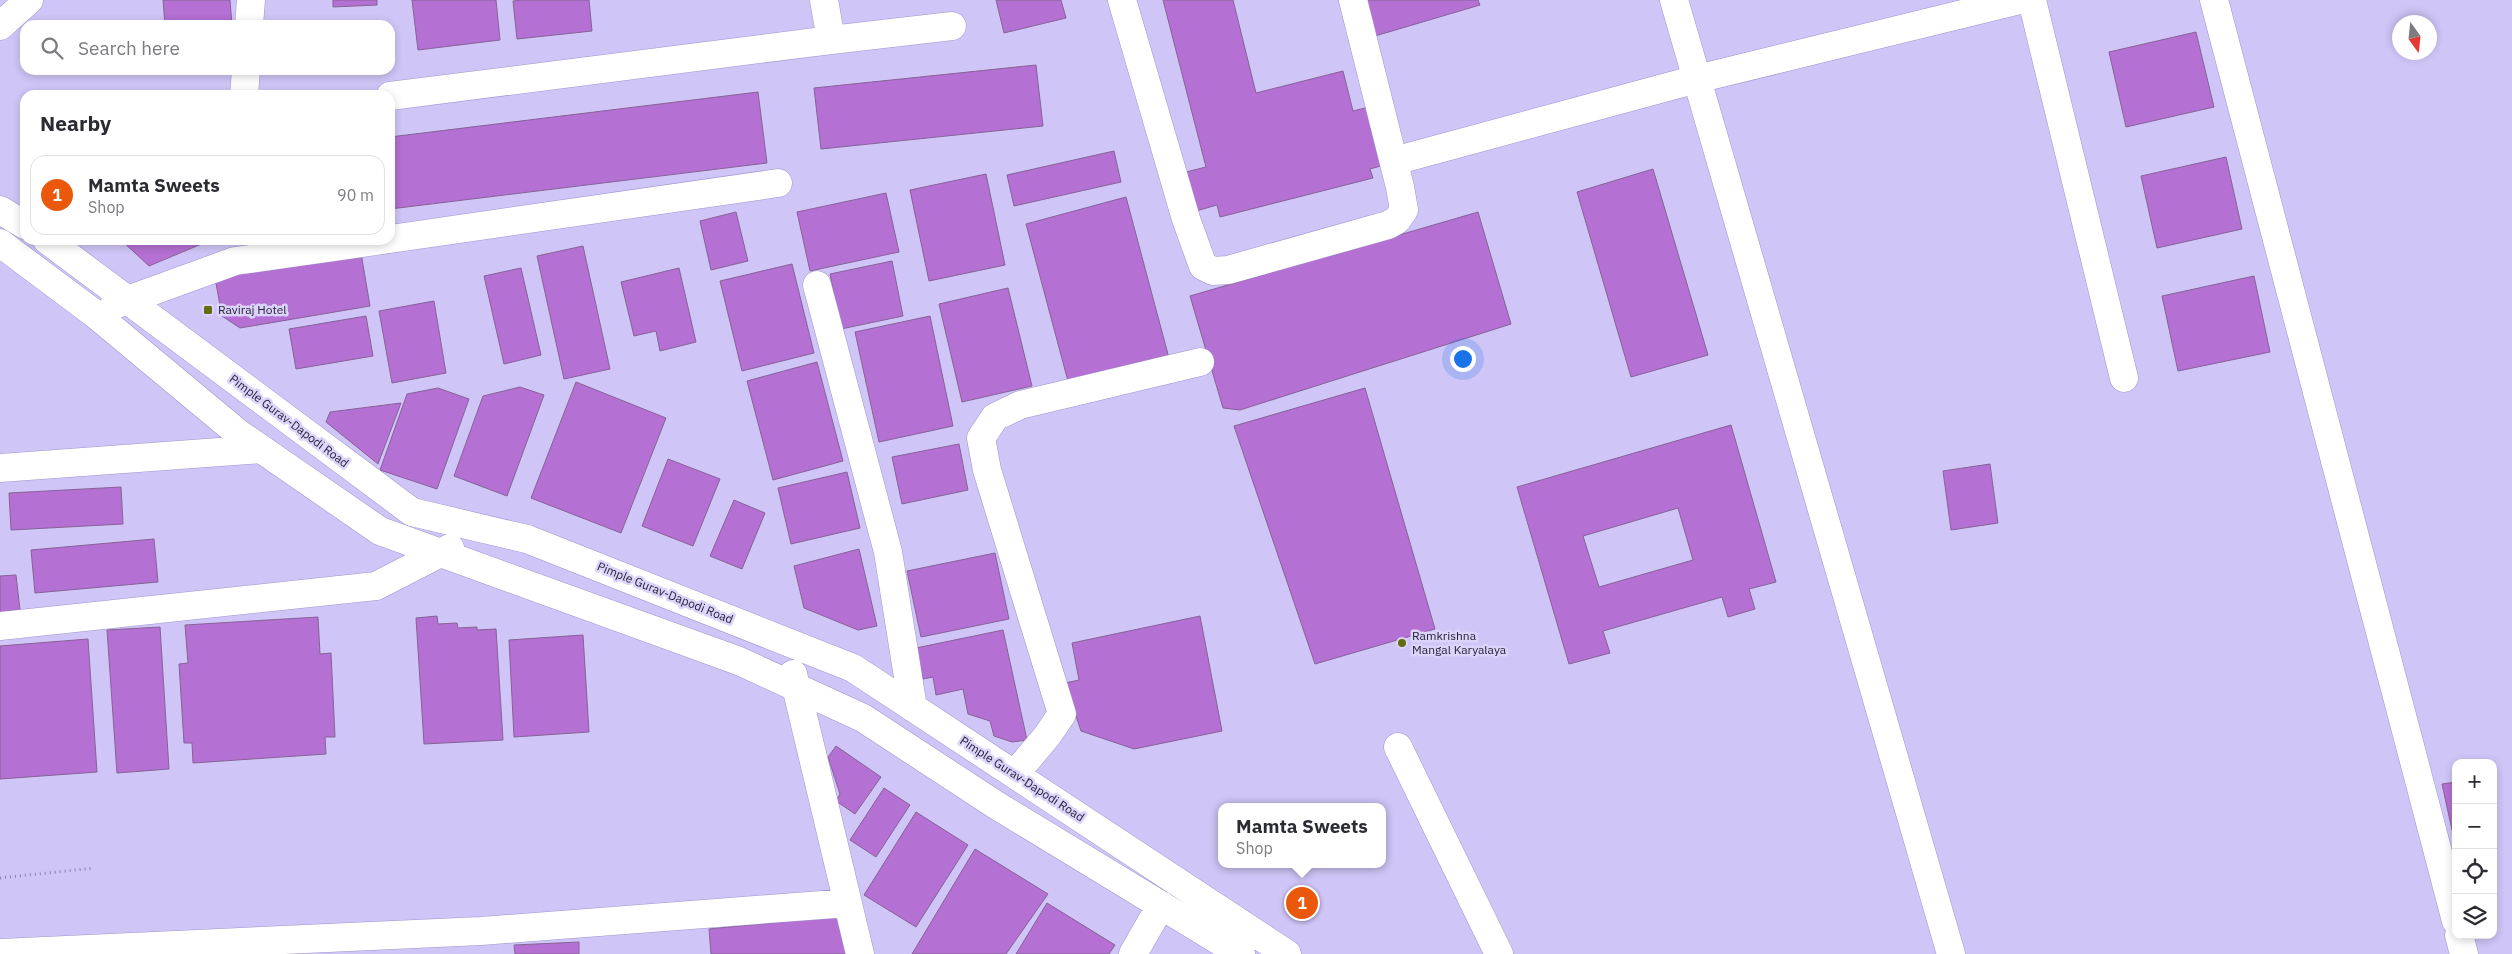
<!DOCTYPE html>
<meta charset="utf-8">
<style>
:root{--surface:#fff;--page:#f7f7f7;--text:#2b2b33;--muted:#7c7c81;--line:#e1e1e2;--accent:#ea580c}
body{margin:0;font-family:"IBM Plex Sans",sans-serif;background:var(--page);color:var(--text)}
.controls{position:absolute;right:15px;bottom:15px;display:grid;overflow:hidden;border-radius:10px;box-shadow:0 2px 8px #0003}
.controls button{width:45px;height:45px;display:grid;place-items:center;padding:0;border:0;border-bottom:1px solid var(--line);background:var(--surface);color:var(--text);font:25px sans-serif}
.compass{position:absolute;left:2392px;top:15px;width:45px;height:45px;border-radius:50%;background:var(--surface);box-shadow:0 2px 8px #0003;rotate:165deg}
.you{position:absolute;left:1462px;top:358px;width:18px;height:18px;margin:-12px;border:4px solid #fff;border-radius:50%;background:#1a73e8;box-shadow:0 0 0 8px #1a73e833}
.badge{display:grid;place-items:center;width:32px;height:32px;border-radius:50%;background:var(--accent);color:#fff;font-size:16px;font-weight:700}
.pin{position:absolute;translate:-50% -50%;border:2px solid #fff;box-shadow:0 1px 5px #0006}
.popup{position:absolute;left:1218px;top:803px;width:168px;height:65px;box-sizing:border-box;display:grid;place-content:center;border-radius:10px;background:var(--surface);filter:drop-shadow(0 1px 4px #0005);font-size:16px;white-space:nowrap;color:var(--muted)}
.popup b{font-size:19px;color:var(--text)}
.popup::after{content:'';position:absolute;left:50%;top:100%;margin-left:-10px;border:10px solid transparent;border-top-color:var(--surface)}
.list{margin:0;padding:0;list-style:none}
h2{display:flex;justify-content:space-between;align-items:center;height:65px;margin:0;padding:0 20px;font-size:21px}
h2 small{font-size:16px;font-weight:400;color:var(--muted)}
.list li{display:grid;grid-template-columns:32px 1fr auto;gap:15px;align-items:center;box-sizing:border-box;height:80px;margin:0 10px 10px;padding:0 10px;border:1px solid var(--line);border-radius:15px}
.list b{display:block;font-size:19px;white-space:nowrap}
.list p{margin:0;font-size:16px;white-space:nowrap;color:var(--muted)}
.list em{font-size:16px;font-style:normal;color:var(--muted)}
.icon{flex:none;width:28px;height:28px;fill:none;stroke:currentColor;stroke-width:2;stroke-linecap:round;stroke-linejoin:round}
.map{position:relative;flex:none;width:2512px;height:954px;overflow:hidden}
.search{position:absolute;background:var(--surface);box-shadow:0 2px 8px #0003;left:20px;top:20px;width:375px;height:55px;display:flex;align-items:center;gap:12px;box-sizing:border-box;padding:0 18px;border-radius:15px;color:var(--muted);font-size:19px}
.panel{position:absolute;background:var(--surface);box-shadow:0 2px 8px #0003;left:20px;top:90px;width:375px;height:155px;border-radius:15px}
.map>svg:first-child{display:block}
.building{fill:#b470d2;stroke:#866396;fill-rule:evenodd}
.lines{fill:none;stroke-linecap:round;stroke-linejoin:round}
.minor-casing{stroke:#a194cf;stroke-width:29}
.path{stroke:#8c83aa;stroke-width:3;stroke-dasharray:1 4;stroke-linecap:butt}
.minor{stroke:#fff;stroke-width:28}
.poi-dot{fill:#636b0e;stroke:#dcd4fa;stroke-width:2}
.labels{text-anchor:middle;stroke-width:5;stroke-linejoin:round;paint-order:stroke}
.poi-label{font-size:12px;fill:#272138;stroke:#dcd4fa;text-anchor:start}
.street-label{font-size:12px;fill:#272138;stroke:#dcd4fa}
</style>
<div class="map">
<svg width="2512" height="954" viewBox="0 0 2512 954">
<rect width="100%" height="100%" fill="#cfc5f7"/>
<path class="building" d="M163 0H230L232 25H165Z
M333 0H377V5L333 7Z
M412 0H496L500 40 418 50Z
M521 0H589L592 31 517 39 513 1Z
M996 0H1061L1066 18 1004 33Z
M1163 0H1233L1256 93 1343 71 1353 111 1369 107 1384 165 1370 169 1373 178 1220 217 1217 205 1196 211 1186 172 1206 167Z
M1364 0H1478L1480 5 1375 36Z
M2196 32 2214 107 2126 127 2109 52Z
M1036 65 1043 126 821 149 814 88Z
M758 92 767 163 390 209V137Z
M1114 151 1121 182 1014 206 1007 175Z
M2226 157 2242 229 2157 248 2141 176Z
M1653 169 1708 355 1631 377 1577 192Z
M986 174 1005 265 929 281 910 190Z
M886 193 899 252 810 271 797 212Z
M1126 197 1169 358 1069 385 1026 224Z
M736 212 748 261 711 270 700 221Z
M1478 212 1511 324 1240 410 1223 408 1190 296Z
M121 240H211L149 266Z
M583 246 610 369 564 379 537 256Z
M361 253 370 306 240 328 222 316 215 278Z
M892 261 903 316 841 329 830 274Z
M792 264 814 353 742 371 720 281Z
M521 268 541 355 504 364 484 276Z
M679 268 696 342 660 351 656 331 634 336 621 282Z
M2254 276 2270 352 2178 371 2162 296Z
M1008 288 1032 386 962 402 939 304Z
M434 301 446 373 392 383 379 311Z
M366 316 373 356 296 369 289 329Z
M930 316 953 426 879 442 855 332Z
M817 362 843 461 773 480 747 381Z
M576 382 666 418 621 533 531 498Z
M520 387 544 395 507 496 454 476 483 396Z
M438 388 469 399 437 489 380 470 407 394Z
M1365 388 1435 629 1315 664 1234 426Z
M401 403 378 464 326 422 330 412Z
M1731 425 1776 582 1749 589 1755 609 1728 617 1722 597 1603 631 1610 653 1569 664 1517 487ZM1678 508 1693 560 1599 587 1583 536Z
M959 444 968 490 902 504 892 457Z
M668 459 720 479 693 546 642 526Z
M1990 464 1998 523 1951 530 1943 471Z
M847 472 860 528 791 544 778 488Z
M121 487 123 524 11 530 9 493Z
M734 500 765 513 742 569 710 556Z
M154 539 158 582 35 593 31 550Z
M859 549 877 626 858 630 804 608 794 566Z
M995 553 1009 619 921 637 907 571Z
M16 575 20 610 0 612V576Z
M437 616 438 624 457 623 458 628 477 627V630L496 629 503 740 424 744 416 618Z
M1200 616 1222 731 1134 749 1081 731 1065 683 1079 680 1072 643Z
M318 617 320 654 331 653 335 737H325L326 754 193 763 192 743H184L179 664 188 663 185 625Z
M160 627 169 769 117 773 107 630Z
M1003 630 1027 740 1012 742 994 736 990 721 968 714 963 689 936 695 933 677 923 679 916 648Z
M583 635 589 732 514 737 509 640Z
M88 639 97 772 0 779V646Z
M836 746 881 777 855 814 836 801 840 794 828 757Z
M2456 782V848L2442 784Z
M884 788 910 805 876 857 850 840Z
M916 812 968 845 916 927 864 895Z
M975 849 1048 894 1006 954H912Z
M1047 903 1115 945 1109 954H1016Z
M841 916 849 954H711L709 929Z
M579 942V954H515L514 945Z"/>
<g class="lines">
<defs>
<path id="minor" d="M824 0 831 40
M1122 0 1186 219 1203 266 1213 271 1228 270 1388 225 1397 220 1404 210 1400 187 1353 0
M1674 0 1951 954
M2032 0 2124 378
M2214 0 2456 921
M249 25 251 0
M0 26 29 0
M244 95 246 70
M390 96 831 40 952 26
M1405 158 1697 79 2020 0
M0 210 25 225
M390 239 778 183
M47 240 412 512 527 539 853 668 1287 954
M0 243 95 314 238 433 380 531 739 661 863 718 996 805 1241 954
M817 285 888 552 913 708
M114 305 235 261 383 240
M0 468 261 449
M0 626 376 586 450 548
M793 674 860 954
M1398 747 1499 954
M1015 774 1047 736 1062 714 987 470 981 438 995 417 1020 405 1200 362
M2459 935 2464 954
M0 953 481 931 848 903
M1133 954 1161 905"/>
</defs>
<use href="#minor" class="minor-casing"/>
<path class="path" d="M0 878 94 868"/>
<use href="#minor" class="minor"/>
</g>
<g class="poi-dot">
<rect x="203" y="305" width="10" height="10" rx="2.5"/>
<circle cx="1402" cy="643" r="5"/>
</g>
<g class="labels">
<g class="poi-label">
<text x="218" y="314">Raviraj Hotel</text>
<text x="1412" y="640">Ramkrishna<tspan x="1412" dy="14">Mangal Karyalaya</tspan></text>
</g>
<g class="street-label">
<text transform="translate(289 421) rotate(37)" y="4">Pimple Gurav-Dapodi Road</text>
<text transform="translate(665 593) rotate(22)" y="4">Pimple Gurav-Dapodi Road</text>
<text transform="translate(1022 779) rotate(33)" y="4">Pimple Gurav-Dapodi Road</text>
</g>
</g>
</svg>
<div class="controls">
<button>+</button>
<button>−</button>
<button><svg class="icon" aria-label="locate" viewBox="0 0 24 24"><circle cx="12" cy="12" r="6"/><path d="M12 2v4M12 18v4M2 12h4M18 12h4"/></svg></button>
<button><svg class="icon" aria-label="layers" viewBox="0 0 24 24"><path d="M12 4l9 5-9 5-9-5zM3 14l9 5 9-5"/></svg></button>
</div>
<svg class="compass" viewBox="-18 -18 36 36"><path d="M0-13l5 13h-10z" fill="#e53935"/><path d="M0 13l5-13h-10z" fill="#7c7c81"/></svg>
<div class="you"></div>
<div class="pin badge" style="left:1302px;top:903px">1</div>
<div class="popup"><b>Mamta Sweets</b>Shop</div>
<div class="search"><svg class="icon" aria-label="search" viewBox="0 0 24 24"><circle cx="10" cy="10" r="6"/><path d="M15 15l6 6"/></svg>Search here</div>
<section class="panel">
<h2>Nearby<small></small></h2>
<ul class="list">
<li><span class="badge">1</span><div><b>Mamta Sweets</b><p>Shop</p></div><em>90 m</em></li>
</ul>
</section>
</div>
